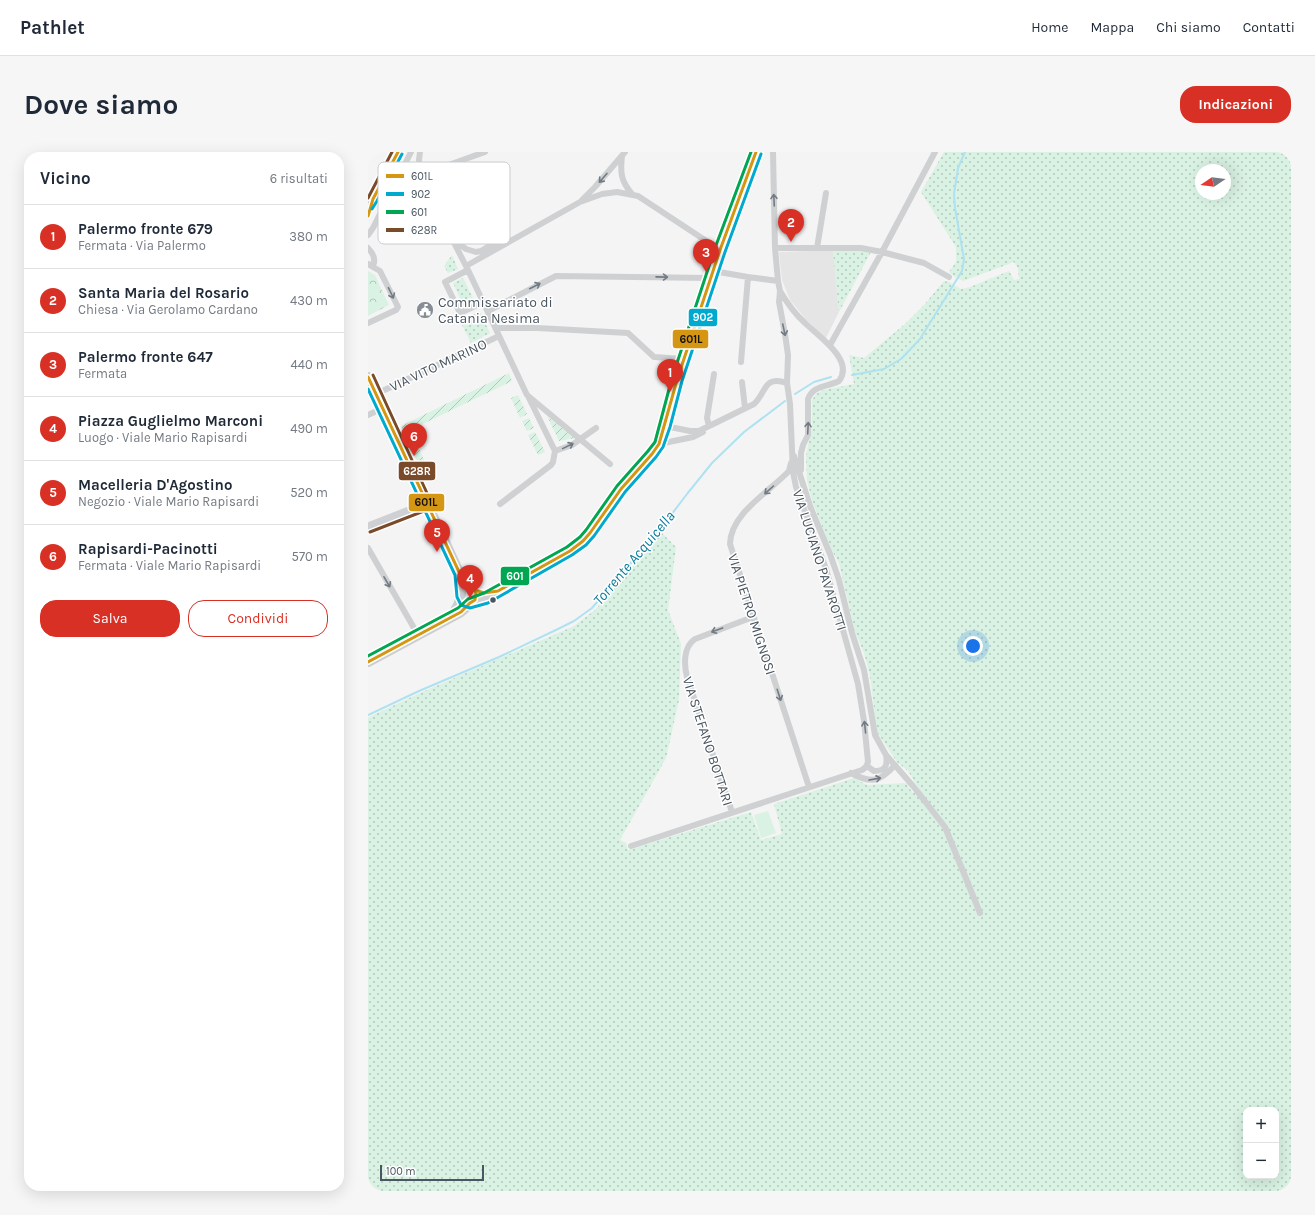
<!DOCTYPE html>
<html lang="it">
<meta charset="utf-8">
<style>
:root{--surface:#fff;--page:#f6f6f7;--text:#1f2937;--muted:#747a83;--line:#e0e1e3;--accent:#d93025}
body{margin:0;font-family:Karla,sans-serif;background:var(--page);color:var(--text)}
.controls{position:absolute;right:12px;bottom:12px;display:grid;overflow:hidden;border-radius:8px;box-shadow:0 4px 16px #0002}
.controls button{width:36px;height:36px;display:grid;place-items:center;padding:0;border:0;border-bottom:1px solid var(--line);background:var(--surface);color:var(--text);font:20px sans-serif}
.compass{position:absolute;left:827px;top:12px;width:36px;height:36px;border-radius:50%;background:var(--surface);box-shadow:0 4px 16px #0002;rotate:257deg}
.scale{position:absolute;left:12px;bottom:10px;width:104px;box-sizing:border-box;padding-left:4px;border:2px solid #4a5661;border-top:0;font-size:11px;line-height:14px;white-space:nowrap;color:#4a5661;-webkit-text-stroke:3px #fff;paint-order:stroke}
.you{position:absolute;left:605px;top:494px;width:14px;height:14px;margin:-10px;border:3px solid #fff;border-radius:50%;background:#1a73e8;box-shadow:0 0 0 6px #1a73e833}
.badge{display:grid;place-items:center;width:26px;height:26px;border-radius:50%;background:var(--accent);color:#fff;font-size:13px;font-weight:700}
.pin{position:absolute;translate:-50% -33px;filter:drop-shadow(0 1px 2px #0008)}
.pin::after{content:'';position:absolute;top:21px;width:14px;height:12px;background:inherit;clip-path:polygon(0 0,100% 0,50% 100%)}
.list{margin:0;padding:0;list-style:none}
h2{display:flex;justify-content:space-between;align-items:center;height:52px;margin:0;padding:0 16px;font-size:17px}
h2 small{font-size:13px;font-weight:400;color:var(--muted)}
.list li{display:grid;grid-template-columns:26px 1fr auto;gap:12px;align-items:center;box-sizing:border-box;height:64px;padding:0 16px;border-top:1px solid var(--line)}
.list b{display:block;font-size:15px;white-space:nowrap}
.list p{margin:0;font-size:13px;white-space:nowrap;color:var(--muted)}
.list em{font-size:13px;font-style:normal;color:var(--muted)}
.actions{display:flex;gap:8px;padding:12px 16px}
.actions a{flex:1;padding:9px 0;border:1px solid var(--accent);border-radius:16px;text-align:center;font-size:14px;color:var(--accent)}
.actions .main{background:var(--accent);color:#fff}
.map{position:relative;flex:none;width:923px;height:1039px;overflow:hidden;border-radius:16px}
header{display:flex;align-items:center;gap:24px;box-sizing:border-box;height:56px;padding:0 20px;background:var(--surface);border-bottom:1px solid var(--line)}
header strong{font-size:19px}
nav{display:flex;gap:22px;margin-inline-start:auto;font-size:14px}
.intro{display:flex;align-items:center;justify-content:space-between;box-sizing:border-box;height:96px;padding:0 24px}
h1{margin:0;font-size:28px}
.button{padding:10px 18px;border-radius:16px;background:var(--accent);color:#fff;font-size:14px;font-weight:700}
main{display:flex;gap:24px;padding:0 24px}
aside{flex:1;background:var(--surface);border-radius:16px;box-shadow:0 4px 16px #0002}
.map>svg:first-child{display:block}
.education{fill:#e6e5e6}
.grass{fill:url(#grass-dots);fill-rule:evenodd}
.forest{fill:url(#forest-crowns)}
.garden{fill:url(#garden-furrows)}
.pitch{fill:#d9f2e3}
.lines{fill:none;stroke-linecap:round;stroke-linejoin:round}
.stream{stroke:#aee2f0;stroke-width:2}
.street{stroke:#ced0d2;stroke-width:6}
.secondary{stroke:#ced0d4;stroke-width:9}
.primary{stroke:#caced1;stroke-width:10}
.bus-1-casing{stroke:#fff;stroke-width:6}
.bus-2-casing{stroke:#fff;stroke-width:6}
.bus-3-casing{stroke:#fff;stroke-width:6}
.bus-4-casing{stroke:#fff;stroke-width:6}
.bus-1{stroke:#d49613;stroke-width:3}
.bus-2{stroke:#00a9ce;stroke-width:3}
.bus-3{stroke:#00a651;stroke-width:3}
.bus-4{stroke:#7a4b2a;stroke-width:3}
.oneway{stroke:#727b83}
.bus-dot{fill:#4a5661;stroke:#fff;stroke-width:1.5}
.labels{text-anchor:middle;stroke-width:3;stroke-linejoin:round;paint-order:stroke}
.poi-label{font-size:14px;fill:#4a5661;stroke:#fff;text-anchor:start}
.street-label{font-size:14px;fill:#4a5661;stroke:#fff}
.water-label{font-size:15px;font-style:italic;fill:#0c7c9b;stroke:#fff}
.key{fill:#fff;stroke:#c9ccd0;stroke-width:1}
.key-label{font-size:11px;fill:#4a5661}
.line-badge{stroke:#fff;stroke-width:1.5}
.badge-label{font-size:11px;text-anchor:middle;font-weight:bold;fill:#fff}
.pale-badge-label{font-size:11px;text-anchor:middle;font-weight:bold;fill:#111}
</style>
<header>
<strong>Pathlet</strong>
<nav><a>Home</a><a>Mappa</a><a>Chi siamo</a><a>Contatti</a></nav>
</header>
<div class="intro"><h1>Dove siamo</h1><a class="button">Indicazioni</a></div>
<main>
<aside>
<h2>Vicino<small>6 risultati</small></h2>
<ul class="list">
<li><span class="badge">1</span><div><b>Palermo fronte 679</b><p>Fermata · Via Palermo</p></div><em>380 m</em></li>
<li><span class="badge">2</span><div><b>Santa Maria del Rosario</b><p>Chiesa · Via Gerolamo Cardano</p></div><em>430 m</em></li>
<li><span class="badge">3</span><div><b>Palermo fronte 647</b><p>Fermata</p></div><em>440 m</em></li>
<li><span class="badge">4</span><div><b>Piazza Guglielmo Marconi</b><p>Luogo · Viale Mario Rapisardi</p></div><em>490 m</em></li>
<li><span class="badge">5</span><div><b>Macelleria D'Agostino</b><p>Negozio · Viale Mario Rapisardi</p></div><em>520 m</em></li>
<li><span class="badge">6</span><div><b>Rapisardi-Pacinotti</b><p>Fermata · Viale Mario Rapisardi</p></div><em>570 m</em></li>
</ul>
<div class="actions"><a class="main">Salva</a><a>Condividi</a></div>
</aside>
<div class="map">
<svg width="923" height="1039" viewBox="0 0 923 1039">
<defs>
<pattern id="grass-dots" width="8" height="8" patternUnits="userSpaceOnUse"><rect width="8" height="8" fill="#d9f2e3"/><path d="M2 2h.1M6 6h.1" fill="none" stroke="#b2c7bb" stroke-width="1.8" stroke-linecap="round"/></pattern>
<pattern id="forest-crowns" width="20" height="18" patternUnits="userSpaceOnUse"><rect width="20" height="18" fill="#d9f2e3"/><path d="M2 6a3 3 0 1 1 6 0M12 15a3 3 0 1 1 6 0" fill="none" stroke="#b2c7bb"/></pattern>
<pattern id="garden-furrows" width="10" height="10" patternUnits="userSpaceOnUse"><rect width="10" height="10" fill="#d9f2e3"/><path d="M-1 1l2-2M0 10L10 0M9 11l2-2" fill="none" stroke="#b2c7bb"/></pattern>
</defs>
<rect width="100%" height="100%" fill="#f4f4f4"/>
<path class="education" d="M465 98 471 160 458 186 440 170 422 148 414 128 411 100Z"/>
<path class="grass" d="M576 0H923V1039H0V566L1 565 52 541 206 474 227 458 294 381 308 395 300 458 313 492 311 548 298 606 252 688 258 691 260 698 383 660 393 688 414 682 406 652 486 626 499 633 538 631 545 641 551 637 540 619 529 610 509 580 502 524 496 501 487 480 471 411 463 397 444 349 439 328 438 304 444 273V248L448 242 455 238 486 232 481 203 496 206 537 172 556 153 576 129 581 130 593 137 602 135 641 119 646 128 651 127 650 116 646 110 595 129 587 125 581 120 588 110V95L553 40ZM833 18H857V42H833ZM878 958H908V1024H878Z
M490 98 503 100 471 160 465 99Z
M84 103 90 117 80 121 76 114Z
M95 126 106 148 95 153 85 131Z
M112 160 122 181 103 191 93 171 101 170 100 165Z"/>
<path class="forest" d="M0 119 7 123 21 153 0 164Z"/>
<path class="garden" d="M141 221 144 229 36 281 33 274Z
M150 243 159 262 152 266 143 246Z
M179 264 207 286 191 289Z
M161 266 166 276 159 279 154 269Z
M167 280 177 300 170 303 160 283Z
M48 290 57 310 51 313 41 292Z
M59 314 63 323 57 326 53 317Z"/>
<path class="pitch" d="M400 659 408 681 393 686 386 663Z"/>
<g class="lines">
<path class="stream" d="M484 223 516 217 533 207 552 187 594 119 596 107 587 56 586 42 590 16 597 0
M427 242 446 230 463 225
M0 563 51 539 131 505 188 478 206 469 224 456 294 375 319 342 344 311 376 280 417 249"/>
<path class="street" d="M52 0 51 8 54 28
M254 4C252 21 253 29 264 42
M75 15 99 63
M17 25 54 28 100 118 159 243 242 312
M54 28 61 20 117 0
M214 48 227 35 257 0
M0 83 5 76 43 0
M87 89 98 97 108 100 113 99 123 93 135 91
M0 96C4 100 7 106 6 111L2 113
M407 96H493L514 100 556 111 581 125
M449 96 458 41
M0 112 12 119 30 155 28 158 0 171
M98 114 212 50 234 42 249 40 270 44 352 98
M100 118 77 130 92 161 116 150
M345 119 380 125 410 129
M412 139C419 151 427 162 437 171 450 184 487 208 471 229 460 235 445 233 440 247V283L435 293 433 301V318
M120 159 188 124 343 126
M128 176H169L260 181 286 205 316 207
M462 193 514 100 567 0
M373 210 380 125
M374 230 377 256
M8 242 131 184
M0 263 15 256
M297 274 322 279H331L386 252C399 240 395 223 419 231
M341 274 339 266 346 222
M291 292 325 285 335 280
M187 299 204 293 228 276
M426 304 442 354 462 402 471 428 484 481 496 518 507 583 518 603 545 634 577 675 612 761
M423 311 421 319 418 322C399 341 362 363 362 392L441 635
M132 352 183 313 185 310 187 299 161 246
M0 396 50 483
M499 614 506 619C517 619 520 614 518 603
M483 621C503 632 512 630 527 613
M364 660 319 525C316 513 315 495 327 487L385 465
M263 694 494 618 498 615 500 610 496 569 490 532 458 417 428 335 425 320 422 252 419 231 420 203 417 182 411 150 412 139 410 129 407 96 405 0"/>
<path class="secondary" d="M0 375 59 352
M104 450 118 446 202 399 215 389 222 381 253 337 284 302 291 292 297 274 309 228 352 98 388 0"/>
<path class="primary" d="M0 54 5 47 30 0
M0 225 92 422C96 427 109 441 107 446 106 449 96 457 93 460L0 510
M84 463C95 448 94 440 92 422"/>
<defs>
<path id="bus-1" d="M0 64 5 47 30 0
M0 225 92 422 107 438 116 441 130 439 202 399 215 389 222 381 253 337 284 302 291 292 309 228 352 98 388 0
M0 510 93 460 102 451 107 448 108 441 106 438"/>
<path id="bus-2" d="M4 57 9 49 34 2
M0 237 87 423 89 445 93 453 102 456 120 451 204 403 218 393 226 384 257 340 288 305 295 295 302 275 314 229 357 100 393 2"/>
<path id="bus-3" d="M0 504 90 456 100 447 116 441 199 395 212 385 218 378 249 334 280 299 287 290 304 226 347 96 383 0"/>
<path id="bus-4" d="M0 46 24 0
M2 380 61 357 64 352 5 223"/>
</defs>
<use href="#bus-1" class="bus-1-casing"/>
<use href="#bus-2" class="bus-2-casing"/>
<use href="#bus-3" class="bus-3-casing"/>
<use href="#bus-4" class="bus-4-casing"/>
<use href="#bus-1" class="bus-1"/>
<use href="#bus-2" class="bus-2"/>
<use href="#bus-3" class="bus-3"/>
<use href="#bus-4" class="bus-4"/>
</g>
<defs><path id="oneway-shaft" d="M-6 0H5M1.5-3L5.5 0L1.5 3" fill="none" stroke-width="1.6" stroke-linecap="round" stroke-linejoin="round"/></defs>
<g class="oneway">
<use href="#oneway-shaft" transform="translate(235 26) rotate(131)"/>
<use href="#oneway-shaft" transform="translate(406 48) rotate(-93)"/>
<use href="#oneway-shaft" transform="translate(294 125) rotate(1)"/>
<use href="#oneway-shaft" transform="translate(167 134) rotate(-27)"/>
<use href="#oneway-shaft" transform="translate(23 141) rotate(64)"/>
<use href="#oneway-shaft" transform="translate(416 178) rotate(78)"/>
<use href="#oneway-shaft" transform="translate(440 276) rotate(-87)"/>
<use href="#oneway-shaft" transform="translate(200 294) rotate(-26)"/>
<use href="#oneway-shaft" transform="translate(401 338) rotate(138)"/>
<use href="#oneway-shaft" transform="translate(19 430) rotate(60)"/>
<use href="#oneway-shaft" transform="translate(349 478) rotate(160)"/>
<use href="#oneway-shaft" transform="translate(411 543) rotate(72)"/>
<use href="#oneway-shaft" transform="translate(497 575) rotate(-96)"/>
<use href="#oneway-shaft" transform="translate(507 627) rotate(-10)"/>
</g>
<defs>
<symbol id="civic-disc" viewBox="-11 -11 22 22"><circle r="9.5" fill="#868d94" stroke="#fff"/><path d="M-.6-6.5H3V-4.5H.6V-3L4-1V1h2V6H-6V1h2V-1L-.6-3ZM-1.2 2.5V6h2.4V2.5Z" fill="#fff"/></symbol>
</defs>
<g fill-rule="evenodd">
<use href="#civic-disc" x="47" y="148" width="20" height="20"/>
</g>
<circle class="bus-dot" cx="125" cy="448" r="3.5"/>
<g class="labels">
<g class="poi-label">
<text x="70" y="155">Commissariato di<tspan x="70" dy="16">Catania Nesima</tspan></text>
</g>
<g class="street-label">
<text transform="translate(70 213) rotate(-25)" y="5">VIA VITO MARINO</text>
<text transform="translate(452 408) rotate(72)" y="5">VIA LUCIANO PAVAROTTI</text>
<text transform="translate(384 462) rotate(72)" y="5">VIA PIETRO MIGNOSI</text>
<text transform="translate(340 589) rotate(72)" y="5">VIA STEFANO BOTTARI</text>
</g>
<g class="water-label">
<text transform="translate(266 406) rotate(-50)" y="5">Torrente Acquicella</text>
</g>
</g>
<rect x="10" y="10" width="132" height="82" rx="6" class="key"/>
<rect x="18" y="22" width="18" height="4" fill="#d49613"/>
<rect x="18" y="40" width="18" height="4" fill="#00a9ce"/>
<rect x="18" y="58" width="18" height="4" fill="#00a651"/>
<rect x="18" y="76" width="18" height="4" fill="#7a4b2a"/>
<g class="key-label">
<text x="43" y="28">601L</text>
<text x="43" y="46">902</text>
<text x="43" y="64">601</text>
<text x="43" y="82">628R</text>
</g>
<g class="line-badge">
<rect x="320" y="156" width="30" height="19" rx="4" fill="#00a9ce"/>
<rect x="304" y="177" width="37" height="20" rx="4" fill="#d49613"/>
<rect x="30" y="309" width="38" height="20" rx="4" fill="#7a4b2a"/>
<rect x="40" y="341" width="37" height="19" rx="4" fill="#d49613"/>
<rect x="132" y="414" width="30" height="20" rx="4" fill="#00a651"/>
</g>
<g class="badge-label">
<text x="335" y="169">902</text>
<text x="49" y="323">628R</text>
<text x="147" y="428">601</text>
</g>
<g class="pale-badge-label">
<text x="323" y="191">601L</text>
<text x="58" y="354">601L</text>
</g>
</svg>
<div class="controls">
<button>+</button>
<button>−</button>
</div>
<svg class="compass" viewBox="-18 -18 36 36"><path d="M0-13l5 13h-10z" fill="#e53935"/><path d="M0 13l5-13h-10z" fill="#747a83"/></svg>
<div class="scale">100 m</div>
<div class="you"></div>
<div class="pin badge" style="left:302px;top:240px">1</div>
<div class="pin badge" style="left:423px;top:90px">2</div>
<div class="pin badge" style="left:338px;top:120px">3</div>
<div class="pin badge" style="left:102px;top:446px">4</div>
<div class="pin badge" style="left:69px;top:400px">5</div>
<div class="pin badge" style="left:46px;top:304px">6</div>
</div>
</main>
